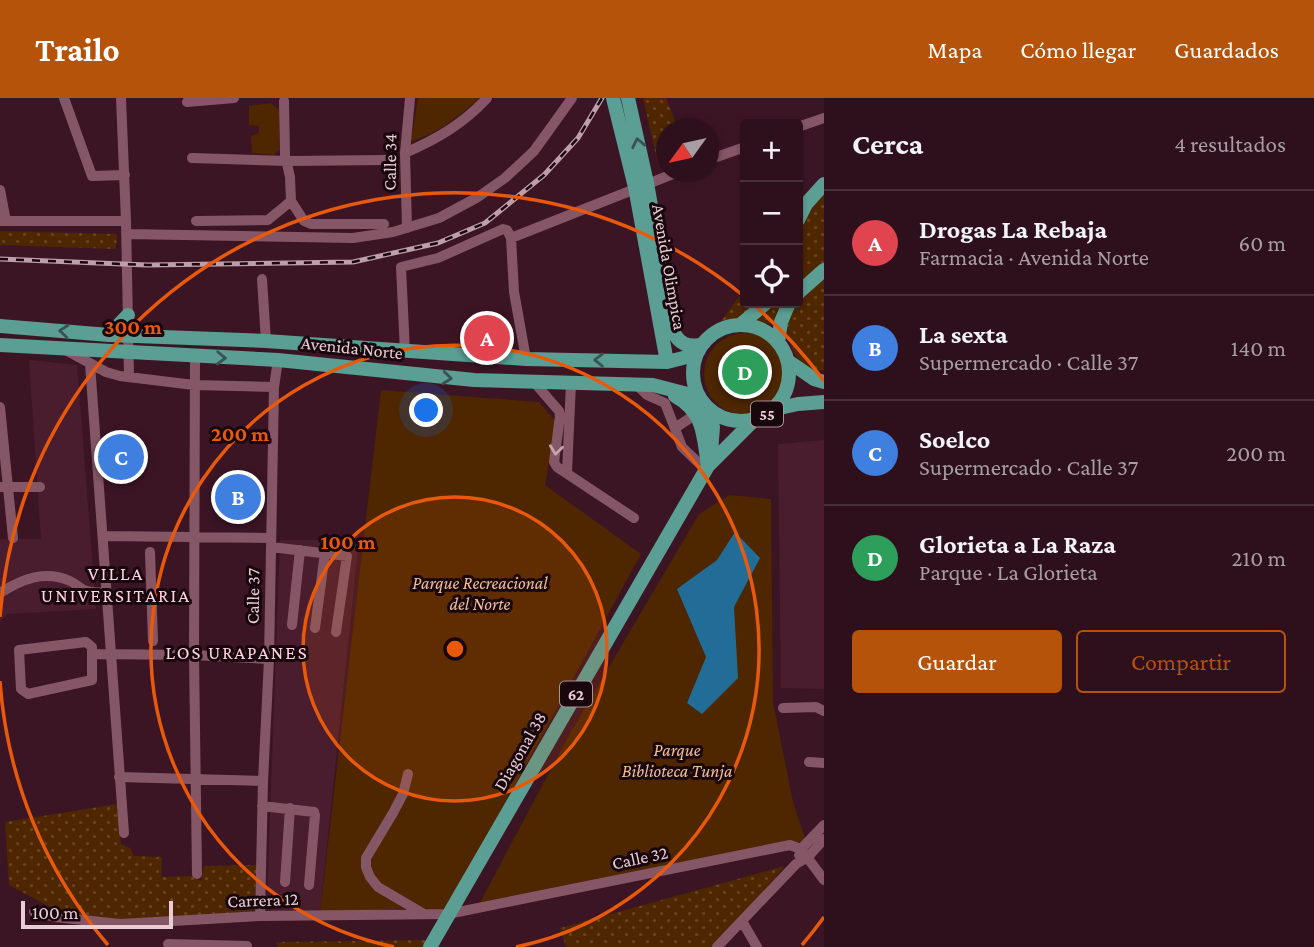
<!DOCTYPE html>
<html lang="es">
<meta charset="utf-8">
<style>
:root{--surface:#2d101c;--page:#351925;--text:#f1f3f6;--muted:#a79da3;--line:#48303b;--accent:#b45309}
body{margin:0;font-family:"Crimson Pro",serif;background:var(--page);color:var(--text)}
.controls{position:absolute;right:21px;top:21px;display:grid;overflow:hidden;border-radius:7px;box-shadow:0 2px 5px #0004}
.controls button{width:63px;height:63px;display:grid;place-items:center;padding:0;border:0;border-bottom:2px solid var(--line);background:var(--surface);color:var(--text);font:35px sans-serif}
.compass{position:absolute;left:656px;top:21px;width:63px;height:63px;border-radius:50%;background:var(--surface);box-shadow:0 2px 5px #0004;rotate:237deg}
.scale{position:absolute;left:21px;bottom:18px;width:152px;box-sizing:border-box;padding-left:7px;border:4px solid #e9cdd5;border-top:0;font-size:19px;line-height:24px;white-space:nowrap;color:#e9cdd5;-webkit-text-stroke:5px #19070e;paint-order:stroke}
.you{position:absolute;left:427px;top:313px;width:24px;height:24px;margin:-18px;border:5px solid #fff;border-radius:50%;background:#1a73e8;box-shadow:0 0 0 10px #1a73e833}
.badge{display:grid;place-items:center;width:46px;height:46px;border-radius:50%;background:var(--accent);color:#fff;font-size:23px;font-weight:700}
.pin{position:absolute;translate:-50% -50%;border:4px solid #fff;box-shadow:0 2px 7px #0006}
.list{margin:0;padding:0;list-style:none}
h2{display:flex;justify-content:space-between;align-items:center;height:91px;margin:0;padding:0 28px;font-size:30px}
h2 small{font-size:23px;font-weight:400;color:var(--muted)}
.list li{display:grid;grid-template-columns:46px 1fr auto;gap:21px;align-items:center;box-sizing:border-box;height:105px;padding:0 28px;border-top:2px solid var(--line)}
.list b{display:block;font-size:26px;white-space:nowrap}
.list p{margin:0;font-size:23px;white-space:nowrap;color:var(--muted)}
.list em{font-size:23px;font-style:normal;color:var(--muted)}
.actions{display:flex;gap:14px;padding:21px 28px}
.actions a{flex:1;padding:16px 0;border:2px solid var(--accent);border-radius:7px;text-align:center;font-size:24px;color:var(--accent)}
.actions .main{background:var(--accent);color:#fff}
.icon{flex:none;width:38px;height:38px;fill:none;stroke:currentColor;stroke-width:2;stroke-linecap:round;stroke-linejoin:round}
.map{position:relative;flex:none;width:824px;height:849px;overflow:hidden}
header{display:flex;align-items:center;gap:42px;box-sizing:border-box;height:98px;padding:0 35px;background:var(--accent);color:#fff}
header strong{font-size:33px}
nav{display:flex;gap:38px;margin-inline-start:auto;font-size:24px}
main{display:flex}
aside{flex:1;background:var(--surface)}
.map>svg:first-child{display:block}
.built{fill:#4a1d2e}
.grass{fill:url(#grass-dots)}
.park{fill:#4e2600}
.water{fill:#216d97}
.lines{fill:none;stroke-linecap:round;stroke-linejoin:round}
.minor{stroke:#855766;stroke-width:10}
.major{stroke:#5b9e94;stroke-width:14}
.rail-casing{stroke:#be9fa9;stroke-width:5}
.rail{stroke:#19070e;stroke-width:2.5;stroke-dasharray:8;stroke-linecap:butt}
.oneway{stroke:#3a5251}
.oneway2{stroke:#c6a4ae}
.ring{fill:none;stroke:#e8590c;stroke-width:3.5}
.labels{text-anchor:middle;stroke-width:6;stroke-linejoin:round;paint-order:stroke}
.shield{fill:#19070e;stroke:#ab9299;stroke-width:2}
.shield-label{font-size:16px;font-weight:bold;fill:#e9cdd5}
.street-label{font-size:18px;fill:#e9cdd5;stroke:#19070e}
.park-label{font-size:18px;font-style:italic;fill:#f1be99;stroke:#19070e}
.neighbourhood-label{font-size:19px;letter-spacing:2px;fill:#fed2e0;stroke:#19070e}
.centre{fill:#e8590c;stroke:#19070e;stroke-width:3.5}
.ring-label{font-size:21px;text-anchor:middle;font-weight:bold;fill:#e8590c;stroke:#19070e;stroke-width:6;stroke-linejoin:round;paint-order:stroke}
</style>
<header>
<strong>Trailo</strong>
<nav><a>Mapa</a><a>Cómo llegar</a><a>Guardados</a></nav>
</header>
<main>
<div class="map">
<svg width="824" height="849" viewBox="0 0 824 849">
<defs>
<pattern id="grass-dots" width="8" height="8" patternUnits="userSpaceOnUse" patternTransform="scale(1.75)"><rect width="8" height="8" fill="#4e2600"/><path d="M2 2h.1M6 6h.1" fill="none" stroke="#684424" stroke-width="1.8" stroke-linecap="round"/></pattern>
</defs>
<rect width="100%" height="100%" fill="#3c1525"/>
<path class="built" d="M29 262 77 267 96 511 7 516 0 525V441H41Z
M824 342V591L781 590 778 346Z
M280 442H359L320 814 277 817 270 812 267 801Z"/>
<path class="grass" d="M643 0H666L678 31 666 32V63L658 66Z
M824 92V167L798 187V140L812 107Z
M0 133 117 136 116 151 0 147Z
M824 179V272L812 273 805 269 793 254 786 230 796 205Z
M745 190V205H762L739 221 719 226Z
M773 205H782L774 227 756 222Z
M117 706 121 746 130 750 134 758 162 759 161 779 193 778 201 783 204 768 257 767 253 817 102 823 52 810 9 787 5 724Z
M785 768 716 849H566L560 830Z
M428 842 424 849H278L276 844Z"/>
<path class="park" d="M418 0H479C458 20 438 34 411 44Z
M271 5 279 12V52L273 57 252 55 251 38 259 35V28L249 27V8Z
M704 276a41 41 0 1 1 82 0a41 41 0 1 1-82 0Z
M381 292 539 304 556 324 545 387 641 456 445 815 422 810 320 814Z
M729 397 771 401 773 604 793 704 806 743 476 812 569 637 699 416Z"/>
<path class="water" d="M735 434 760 460 734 509 738 580 702 616 687 605 706 559 677 491 717 462Z"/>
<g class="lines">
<path class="minor" d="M64 0 92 78 125 77
M121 0 126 123 129 278
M284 3 285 57 290 79 291 103 304 123 311 126H384
M187 4 234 0
M798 29 824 20
M405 55C437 41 463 26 487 0
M192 60 287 63 386 62
M708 62 745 49
M0 92 6 123
M0 123H126
M196 123 268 122 291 103
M407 130 405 55 410 0
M126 136 353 140 393 134 439 120 478 99 505 80 534 53 572 0
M511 140 678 74
M262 181 266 243
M64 251 106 274 120 278 194 287 274 289
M405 254 401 169 438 160 503 131 507 132 511 140 514 194 526 261
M195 259 194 557 197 776
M90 266 124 735
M534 284 559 313 560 318 554 364 557 369 634 420
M637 287 647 297 665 305 682 349 706 372
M0 309 13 440
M675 330 696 316
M567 374 571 285
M0 389H40
M103 438 271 440
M271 449 347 458 336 534
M150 454 153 543
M0 495C22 481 44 472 70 483 75 485 79 490 84 492 91 495 100 494 107 495
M292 527 300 452
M315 530 325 455
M86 544 92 549V582L28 596 21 591 19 552Z
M92 556 194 557 269 561
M783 610 816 609 824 613
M809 664 824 665
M408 676 403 696 393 715 366 760V769L370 779 378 789 424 816
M119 679 263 683
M262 708 314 714 315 717 309 787
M799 757 801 751 824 727
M285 784 290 710
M34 814 55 819 120 826 260 818 448 816 790 747 801 751 824 782
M260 818 263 683 269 561 274 289 278 262
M742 823 757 849
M168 846 247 848
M717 849 796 766 808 759 824 741"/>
<path class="major" d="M613 0 635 89 667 264
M628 0 647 85 673 233C679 246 687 249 702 247
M798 122 806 106 824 86
M798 195 824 172
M693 275a48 48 0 1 1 96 0a48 48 0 1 1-96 0Z
M740 227 766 205
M0 228 109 237 266 243 526 261 667 264 683 260 698 253
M109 237 128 217
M778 244 781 224 789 205
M0 247 278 262 474 282 653 287 699 299
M788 263 814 281 824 284
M675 298C705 315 703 337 708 368
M708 311 713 329 711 354
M775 311 798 306 824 304
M430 849 708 368 754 322"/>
<defs>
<path id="rail" d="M0 161 147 167 353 164 438 145 485 125 544 77 578 40 602 0"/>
</defs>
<use href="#rail" class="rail-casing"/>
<use href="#rail" class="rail"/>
</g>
<defs><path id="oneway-chevron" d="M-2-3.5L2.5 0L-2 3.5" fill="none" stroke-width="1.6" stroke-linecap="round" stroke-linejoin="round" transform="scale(1.75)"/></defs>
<g class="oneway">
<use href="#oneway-chevron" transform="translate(638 45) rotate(-102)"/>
<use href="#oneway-chevron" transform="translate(64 233) rotate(-175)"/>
<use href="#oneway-chevron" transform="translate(221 260) rotate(2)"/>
<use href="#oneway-chevron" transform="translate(599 262) rotate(-179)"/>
<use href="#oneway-chevron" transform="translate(447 280) rotate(6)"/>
</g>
<use class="oneway2" href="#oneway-chevron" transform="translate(556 352) rotate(97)"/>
<circle cx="455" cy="551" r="152" fill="#e8590c" fill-opacity=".12"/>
<g class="ring">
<circle cx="455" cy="551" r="152"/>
<path d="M394 849A304 304 0 1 1 516 849"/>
<path d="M824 819A456 456 0 0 1 802 847M108 847A456 456 0 0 1 0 583M0 519A456 456 0 0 1 745 199M754 207A456 456 0 0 1 824 283"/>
</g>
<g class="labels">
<g class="shield">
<rect x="751" y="303.5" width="32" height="25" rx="5"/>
<rect x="560" y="583.5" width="32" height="25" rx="5"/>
</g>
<g class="shield-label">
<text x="767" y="322">55</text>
<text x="576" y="602">62</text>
</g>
<g class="street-label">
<text transform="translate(390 64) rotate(-89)" y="6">Calle 34</text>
<text transform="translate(669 169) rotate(80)" y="6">Avenida Olimpica</text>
<text transform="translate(352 250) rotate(6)" y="6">Avenida Norte</text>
<text transform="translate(253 498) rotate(-89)" y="6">Calle 37</text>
<text transform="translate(520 653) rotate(-60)" y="6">Diagonal 38</text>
<text transform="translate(640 760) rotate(-12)" y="6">Calle 32</text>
<text transform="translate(263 802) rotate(-2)" y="6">Carrera 12</text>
</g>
<g class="park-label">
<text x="480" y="491">Parque Recreacional<tspan x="480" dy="21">del Norte</tspan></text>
<text x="677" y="658">Parque<tspan x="677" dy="21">Biblioteca Tunja</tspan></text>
</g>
<g class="neighbourhood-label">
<text x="116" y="482">VILLA<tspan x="116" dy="22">UNIVERSITARIA</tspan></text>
<text x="237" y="561">LOS URAPANES</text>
</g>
</g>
<circle cx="455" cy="551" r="10" class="centre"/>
<g class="ring-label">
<text x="133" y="236">300 m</text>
<text x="240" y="343">200 m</text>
<text x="348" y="451">100 m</text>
</g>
</svg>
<div class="controls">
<button>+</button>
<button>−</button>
<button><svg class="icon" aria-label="locate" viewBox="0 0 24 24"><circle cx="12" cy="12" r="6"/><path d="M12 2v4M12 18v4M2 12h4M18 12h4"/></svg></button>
</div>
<svg class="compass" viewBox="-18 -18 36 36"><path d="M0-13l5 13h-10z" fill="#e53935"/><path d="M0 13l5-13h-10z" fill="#a79da3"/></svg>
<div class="scale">100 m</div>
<div class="you"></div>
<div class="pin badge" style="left:487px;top:240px;background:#e0444e">A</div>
<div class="pin badge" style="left:238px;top:399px;background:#3f7fe0">B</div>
<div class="pin badge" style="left:121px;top:359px;background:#3f7fe0">C</div>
<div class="pin badge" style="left:745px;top:274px;background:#2e9e5b">D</div>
</div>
<aside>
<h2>Cerca<small>4 resultados</small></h2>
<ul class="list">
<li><span class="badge" style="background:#e0444e">A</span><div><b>Drogas La Rebaja</b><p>Farmacia · Avenida Norte</p></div><em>60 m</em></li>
<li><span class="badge" style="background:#3f7fe0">B</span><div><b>La sexta</b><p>Supermercado · Calle 37</p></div><em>140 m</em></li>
<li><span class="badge" style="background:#3f7fe0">C</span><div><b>Soelco</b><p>Supermercado · Calle 37</p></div><em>200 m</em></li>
<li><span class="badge" style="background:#2e9e5b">D</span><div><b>Glorieta a La Raza</b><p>Parque · La Glorieta</p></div><em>210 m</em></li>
</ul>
<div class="actions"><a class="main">Guardar</a><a>Compartir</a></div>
</aside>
</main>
